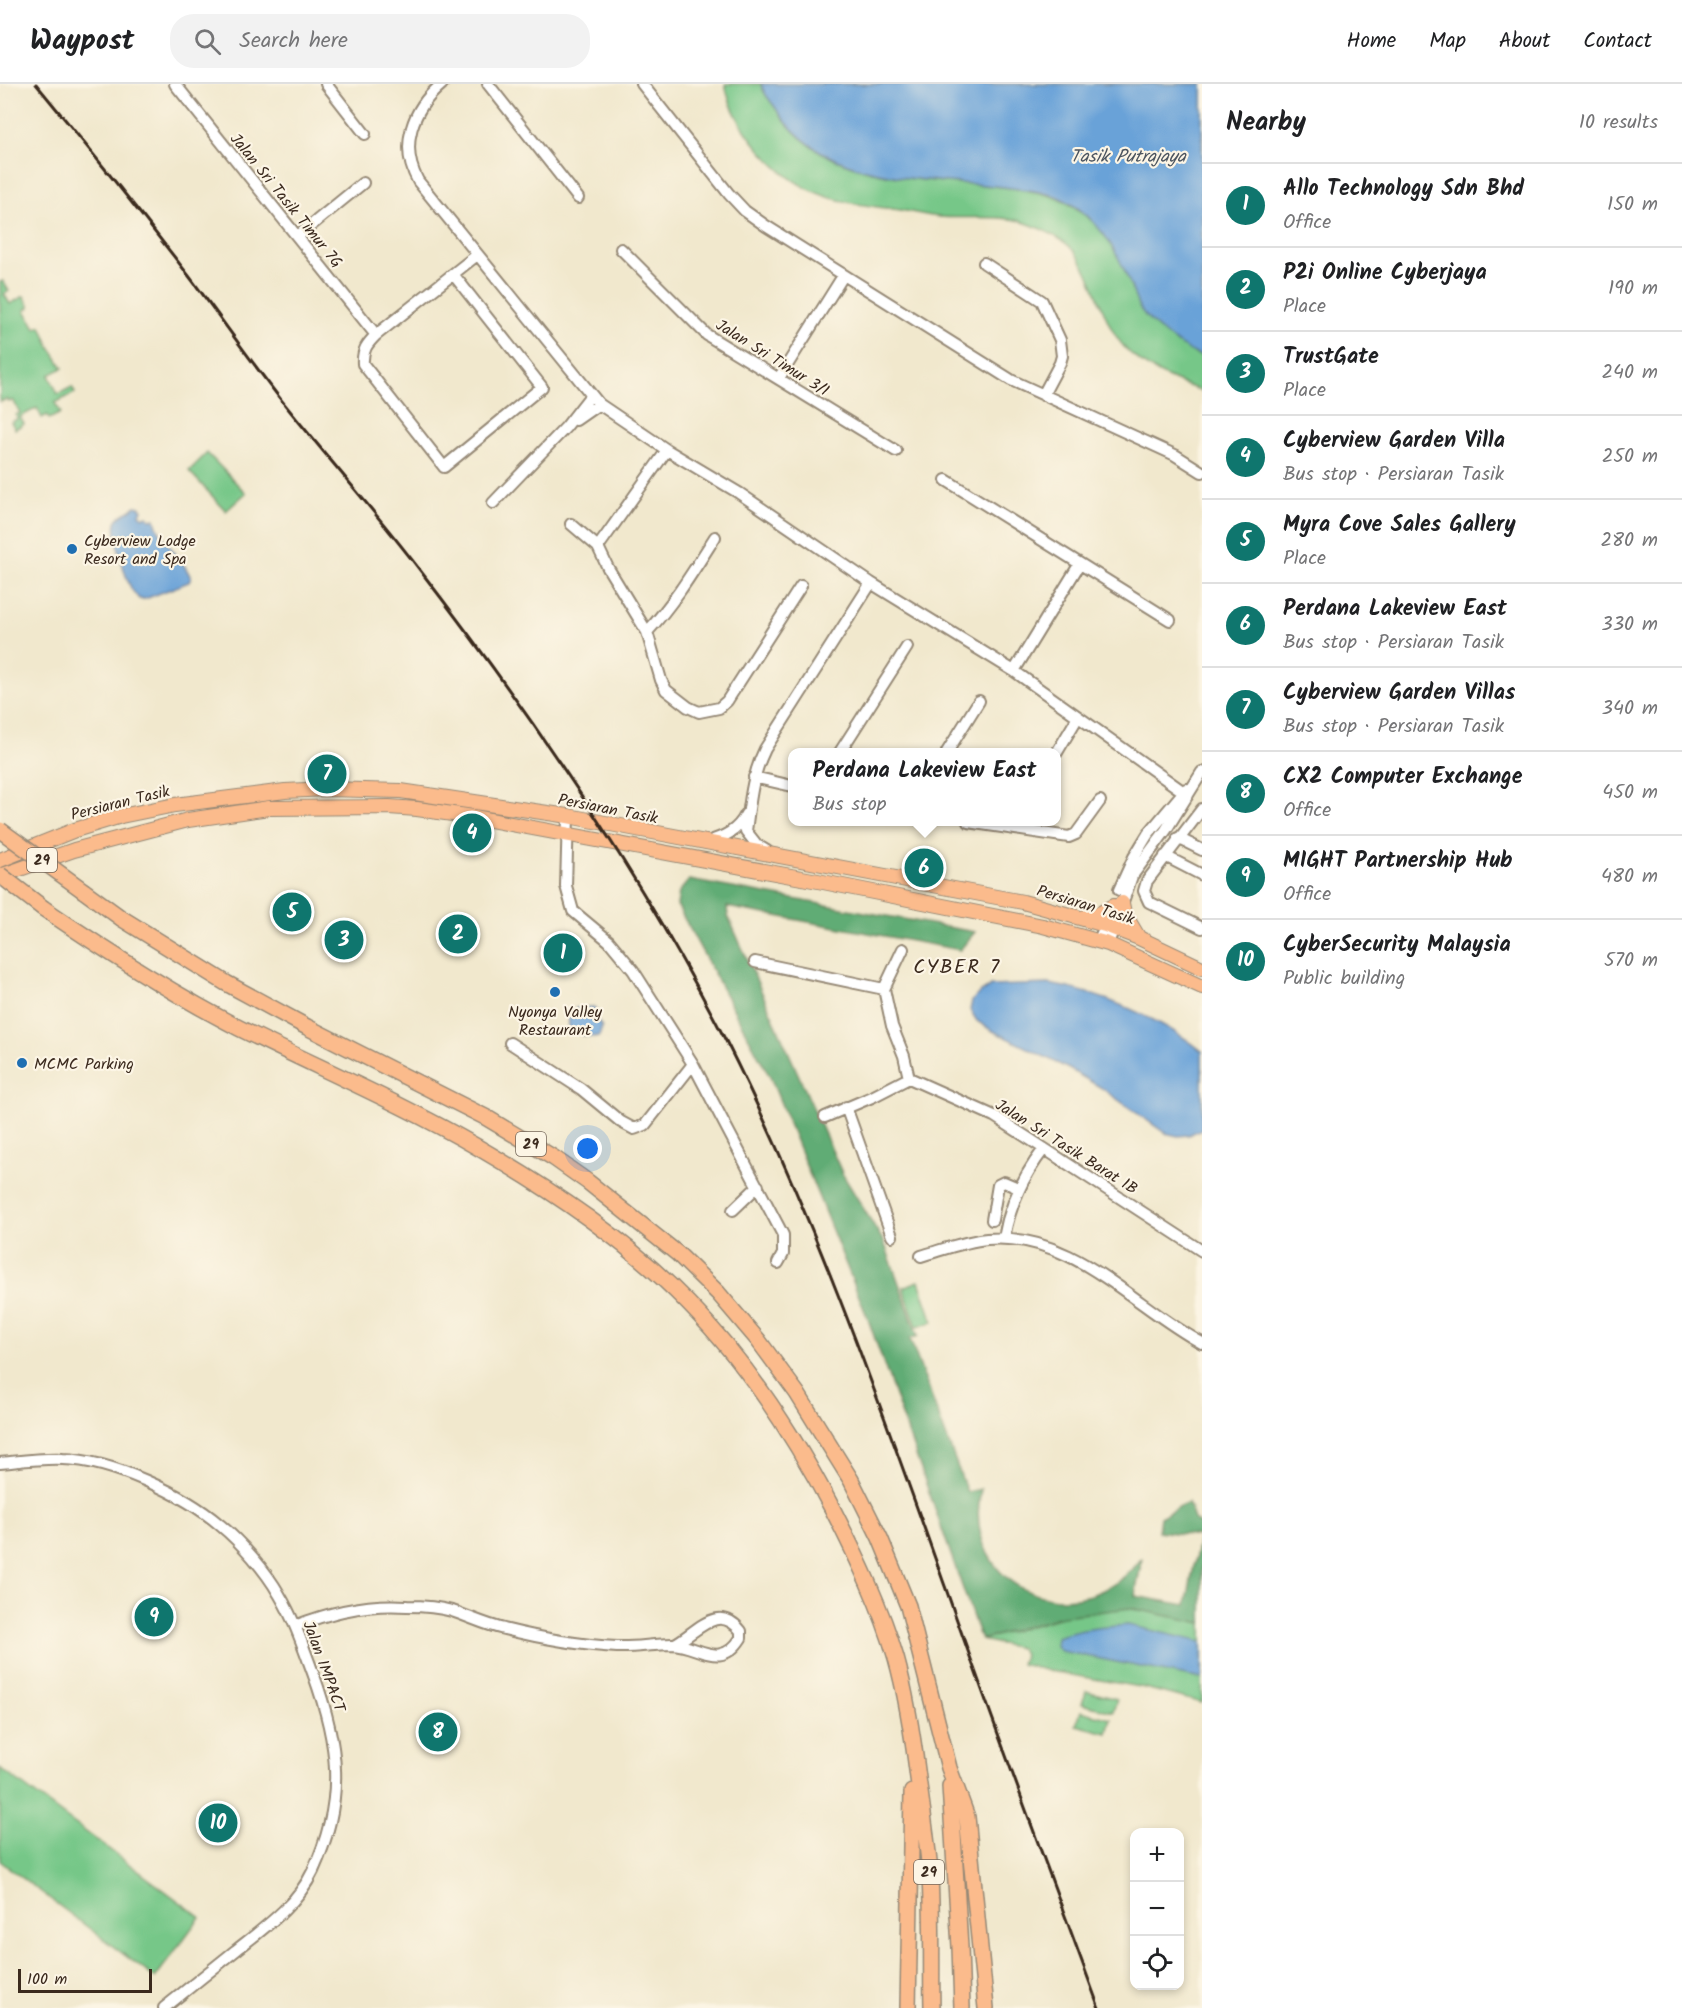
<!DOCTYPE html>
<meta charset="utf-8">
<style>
:root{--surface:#fff;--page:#f2f2f2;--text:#202124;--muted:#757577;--line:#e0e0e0;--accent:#0f766e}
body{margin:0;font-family:Kalam,sans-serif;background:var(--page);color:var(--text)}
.controls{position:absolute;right:18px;bottom:18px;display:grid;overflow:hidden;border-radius:12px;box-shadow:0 3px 9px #0003}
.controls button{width:54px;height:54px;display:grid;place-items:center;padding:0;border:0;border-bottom:2px solid var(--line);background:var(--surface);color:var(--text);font:30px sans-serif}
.scale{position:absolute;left:18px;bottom:15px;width:134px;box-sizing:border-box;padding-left:6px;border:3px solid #3b2a1e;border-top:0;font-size:16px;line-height:21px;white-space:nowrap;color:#3b2a1e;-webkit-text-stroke:4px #fcf5e5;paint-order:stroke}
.you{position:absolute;left:588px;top:1065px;width:21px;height:21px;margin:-15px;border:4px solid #fff;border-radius:50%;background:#1a73e8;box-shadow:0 0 0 9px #1a73e833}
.badge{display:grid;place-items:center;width:39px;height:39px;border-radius:50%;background:var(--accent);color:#fff;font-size:20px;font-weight:700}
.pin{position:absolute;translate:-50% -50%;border:3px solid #fff;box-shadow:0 2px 6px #0006}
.popup{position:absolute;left:788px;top:664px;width:273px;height:78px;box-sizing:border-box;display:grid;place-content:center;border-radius:12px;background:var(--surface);filter:drop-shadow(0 2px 4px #0005);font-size:20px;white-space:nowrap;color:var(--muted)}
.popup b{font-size:22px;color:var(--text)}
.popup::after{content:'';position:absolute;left:50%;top:100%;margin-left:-12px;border:12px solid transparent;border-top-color:var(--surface)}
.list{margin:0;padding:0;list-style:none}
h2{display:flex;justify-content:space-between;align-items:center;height:78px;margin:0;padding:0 24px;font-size:26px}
h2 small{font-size:20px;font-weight:400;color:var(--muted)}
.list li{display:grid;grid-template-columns:39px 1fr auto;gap:18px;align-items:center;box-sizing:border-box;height:84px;padding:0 24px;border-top:2px solid var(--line)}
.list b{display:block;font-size:22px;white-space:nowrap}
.list p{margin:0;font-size:20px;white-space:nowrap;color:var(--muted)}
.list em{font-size:20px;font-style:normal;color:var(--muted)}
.icon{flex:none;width:33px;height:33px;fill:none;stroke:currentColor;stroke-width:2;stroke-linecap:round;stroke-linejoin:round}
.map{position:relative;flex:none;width:1202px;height:1924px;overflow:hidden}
header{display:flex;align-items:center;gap:36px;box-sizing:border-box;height:84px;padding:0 30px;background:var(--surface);border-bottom:2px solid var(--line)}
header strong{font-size:28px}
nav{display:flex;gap:33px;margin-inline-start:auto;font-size:21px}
.search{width:420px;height:54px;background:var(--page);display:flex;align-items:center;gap:15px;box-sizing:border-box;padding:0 21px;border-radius:24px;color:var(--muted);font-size:22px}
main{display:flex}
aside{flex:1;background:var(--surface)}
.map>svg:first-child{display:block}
.green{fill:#76c788;stroke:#587853;stroke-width:1.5}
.forest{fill:#60ac74;stroke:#4e6b49;stroke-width:1.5}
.water{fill:#69a2d8;stroke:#52667b;stroke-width:1.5}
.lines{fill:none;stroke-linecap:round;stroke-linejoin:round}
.minor-casing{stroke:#968976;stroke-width:14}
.major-casing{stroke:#968976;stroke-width:16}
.highway-casing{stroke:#968976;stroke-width:18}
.minor{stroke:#fff;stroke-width:10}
.major{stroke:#fbbb8c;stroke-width:14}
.highway{stroke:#fbbb8c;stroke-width:15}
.rail{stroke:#3b2a1e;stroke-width:3}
.highway-bridge-casing{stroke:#968976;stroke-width:18;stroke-linecap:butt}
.highway-bridge{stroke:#fbbb8c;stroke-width:15}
.poi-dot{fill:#1f6fb2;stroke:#fcf5e5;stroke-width:2}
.labels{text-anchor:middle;stroke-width:4.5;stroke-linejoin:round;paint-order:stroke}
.shield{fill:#fcf5e5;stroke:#75675a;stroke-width:1.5}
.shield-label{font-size:15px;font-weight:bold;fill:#3b2a1e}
.street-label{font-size:16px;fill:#3b2a1e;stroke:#fcf5e5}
.poi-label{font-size:16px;fill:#3b2a1e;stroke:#fcf5e5;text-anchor:start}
.water-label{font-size:18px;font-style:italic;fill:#4b545f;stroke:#fcf5e5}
.quarter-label{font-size:20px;letter-spacing:1.5px;fill:#3b2a1e;stroke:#fcf5e5}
</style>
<header>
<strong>Waypost</strong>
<div class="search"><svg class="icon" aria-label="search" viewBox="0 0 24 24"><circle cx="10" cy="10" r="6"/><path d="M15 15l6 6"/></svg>Search here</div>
<nav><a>Home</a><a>Map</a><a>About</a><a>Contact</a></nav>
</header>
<main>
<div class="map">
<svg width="1202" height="1924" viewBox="0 0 1202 1924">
<rect width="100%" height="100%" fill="#fcf5e5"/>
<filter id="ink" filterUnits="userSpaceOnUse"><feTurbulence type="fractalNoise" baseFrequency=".0167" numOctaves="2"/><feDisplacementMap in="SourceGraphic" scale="12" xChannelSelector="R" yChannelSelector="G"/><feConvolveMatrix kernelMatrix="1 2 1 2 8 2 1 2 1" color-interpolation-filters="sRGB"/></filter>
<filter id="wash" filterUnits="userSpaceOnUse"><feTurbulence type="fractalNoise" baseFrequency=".008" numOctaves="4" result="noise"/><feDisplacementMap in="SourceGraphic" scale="24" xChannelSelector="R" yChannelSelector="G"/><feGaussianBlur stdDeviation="1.35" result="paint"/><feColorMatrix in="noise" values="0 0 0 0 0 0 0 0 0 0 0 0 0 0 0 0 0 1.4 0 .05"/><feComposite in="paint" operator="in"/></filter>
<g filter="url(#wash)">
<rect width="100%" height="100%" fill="#f1e8cd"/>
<path class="green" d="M725 0H761C764 12 771 16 777 26 824 101 925 94 1001 103 1026 106 1049 108 1071 121 1094 134 1110 155 1121 178 1125 185 1126 193 1131 199 1150 224 1174 247 1195 270L1202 272V307C1177 298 1150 288 1130 269 1099 240 1099 193 1070 163 1061 154 1038 143 1026 139 1005 130 965 135 940 133 927 132 913 128 900 126 872 122 842 120 815 108 776 92 733 42 725 0Z
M3 197 9 207 4 210 10 220 24 212 30 223 25 226 35 244 41 242 49 261 63 284 49 291 58 310 72 303 75 309 55 319 61 329 49 335 47 331 42 334 37 324 20 333 24 340 15 345 11 338 17 335 16 331 20 329 13 316 9 318 7 315 0 318V198Z
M207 369 246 409 226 427 189 387Z
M919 1197 933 1238 917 1243 903 1203Z
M1125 1524 1202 1536V1619L1145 1604 1049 1587 1021 1580 1024 1571 1020 1564 981 1556 1086 1526Z
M1086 1607 1117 1615 1113 1628 1082 1620Z
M1081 1627 1111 1635 1107 1649 1076 1641Z
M0 1684 200 1833 155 1894 0 1777Z"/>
<path class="forest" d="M689 796 975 848 960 866 727 823 728 832 843 1091 884 1158 918 1252 910 1255 967 1408 981 1405C959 1507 1080 1555 1142 1474L1135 1512 1186 1521 1200 1452 1158 1447 1160 1433 1188 1418 1194 1435 1202 1442V1539L1130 1524 1063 1532 981 1556 868 1235 771 995 677 821 679 808Z"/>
<path class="water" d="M761 0H1202V272C1185 267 1151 241 1141 226 1135 217 1133 206 1129 197 1115 162 1094 128 1058 113 1041 106 1022 106 1004 103 927 94 825 101 777 26 771 16 764 12 761 0Z
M135 422 140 423 142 426 140 430 143 434 147 432 150 435H155C159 456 183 473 191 494L189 498 145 515H139C136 511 133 508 131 504 125 492 111 446 117 436 121 429 131 429 135 422Z
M1049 900C1099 908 1162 935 1202 967V1045L1188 1051 1178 1052 1165 1049 1100 1003 1069 985 991 946 977 937 970 926 972 917 979 909 991 902Z
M594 923 597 928 596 934 602 943 599 952C591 954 575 951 570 944 567 940 569 935 570 930L576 924Z
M1128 1541 1202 1558V1595L1061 1567 1056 1563 1057 1553C1080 1545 1103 1543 1128 1541Z"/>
</g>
<g filter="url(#ink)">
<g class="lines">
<defs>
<path id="minor" d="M175 0 376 251
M326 0 365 50
M442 0C412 25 399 62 418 97L599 320 667 366 739 409 871 499 1014 587 1188 711
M488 0 578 114
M642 0 729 110 745 127 766 142 1011 296 1175 371 1202 388
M298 152 363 99
M621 165 707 251 896 367
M984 179 1042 217 1060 256 1062 272 1060 279 1043 311
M453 190 542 303 444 383 363 280C362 266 367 260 376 251L477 171
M779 294 843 192
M576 336 599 320
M946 396 1170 536
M493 419 566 343 591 311
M571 440 598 463 608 484 647 548 661 596 666 606 688 623 699 628 719 624 727 617 801 502
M598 463 667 366
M647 548C674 519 694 486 715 453
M1014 587 1079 481
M840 668 907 563
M947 668 979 617
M1056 670 1078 633
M754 693 792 702
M1202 725 1147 797 1144 807 1149 818 1202 844
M568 732 566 802 573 827 609 857 633 886 693 980 783 1151V1170L778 1179
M968 738 1069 753 1076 750 1100 717
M1178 754 1202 766
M707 758C724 753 738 747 746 730
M767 767 757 761 746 747C750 718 752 691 765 665L871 499
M1165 772 1202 791
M1119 806 1134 773 1148 750 1186 705
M1099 856 1114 821
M1108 860 1132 792 1166 746 1202 688
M903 865 884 905 892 942 904 972 909 994
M755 878 884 905
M510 959 581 1005 621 1038 634 1045 645 1041 693 980
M909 994 994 1032 1202 1167
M846 1023 892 1152
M825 1033 872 1013 909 994
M733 1126 758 1102
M992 1136 998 1101 1004 1098 1018 1104
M1004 1154C1010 1120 1023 1092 1044 1065
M921 1172C942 1166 965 1157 987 1155 1072 1147 1134 1223 1202 1259
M0 1379C21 1377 42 1374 63 1375 111 1376 184 1410 220 1441 241 1458 266 1487 279 1510 294 1535 303 1562 313 1589 339 1660 346 1715 313 1787 297 1821 264 1844 235 1867 211 1886 188 1905 164 1924
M295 1542C330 1528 369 1519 407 1522 421 1522 438 1523 452 1527 470 1533 486 1541 504 1545 540 1554 580 1561 617 1563 635 1564 653 1560 672 1560 699 1561 720 1587 741 1554V1547C718 1518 697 1548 675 1560"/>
<path id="major" d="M0 776 75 746 121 732 175 721 285 707 327 705 401 707 568 732 1023 818 1105 841 1139 854 1202 884
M0 792 74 766 188 736 269 724 389 723 417 725 474 733 818 797 1043 842 1108 860 1202 903
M1122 819 1124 829 1139 854
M1084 833 1099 830 1113 822"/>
<path id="highway" d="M84 807 121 834 226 899 307 943 487 1034 554 1074 588 1098 678 1170 718 1209 758 1256 797 1309 851 1396 880 1454 908 1522 949 1684 967 1733 986 1924
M43 824C106 867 171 909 239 944 319 984 401 1019 479 1064 553 1107 628 1157 688 1219 747 1279 794 1351 833 1426 857 1473 881 1523 896 1574 907 1613 913 1654 918 1694 922 1722 926 1750 929 1778 933 1826 931 1876 932 1924
M950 1702 960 1863 962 1924
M908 1924 912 1708"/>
</defs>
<use href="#minor" class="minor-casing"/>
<use href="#major" class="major-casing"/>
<use href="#highway" class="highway-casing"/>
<use href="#minor" class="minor"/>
<use href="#major" class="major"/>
<use href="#highway" class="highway"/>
<path class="rail" d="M36 0C88 63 139 127 189 192 220 233 250 276 282 317 326 372 373 425 416 481 532 631 639 788 726 957 815 1133 880 1320 946 1505 995 1645 1048 1785 1099 1924"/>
<defs>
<path id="highway-bridge" d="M0 746 84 807
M0 791 43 824"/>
</defs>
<use href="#highway-bridge" class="highway-bridge-casing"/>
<use href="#highway-bridge" class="highway-bridge"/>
</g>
</g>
<g class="poi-dot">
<circle cx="72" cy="465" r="6"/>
<circle cx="555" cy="908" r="6"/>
<circle cx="22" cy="979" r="6"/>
</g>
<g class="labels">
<g class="shield">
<rect x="27" y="764" width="30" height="24" rx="4.5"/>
<rect x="516" y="1048" width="30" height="24" rx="4.5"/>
<rect x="914" y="1776" width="30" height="24" rx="4.5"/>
</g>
<g class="shield-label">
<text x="42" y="781">29</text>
<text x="531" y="1065">29</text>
<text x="929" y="1793">29</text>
</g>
<g class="street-label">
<text transform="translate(287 116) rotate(51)" y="6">Jalan Sri Tasik Timur 7G</text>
<text transform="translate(773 273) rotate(32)" y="6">Jalan Sri Timur 3/1</text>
<text transform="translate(120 718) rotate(-14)" y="6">Persiaran Tasik</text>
<text transform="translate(608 724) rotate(11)" y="6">Persiaran Tasik</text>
<text transform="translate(1086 820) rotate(17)" y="6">Persiaran Tasik</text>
<text transform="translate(1067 1062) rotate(32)" y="6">Jalan Sri Tasik Barat 1B</text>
<text transform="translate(325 1582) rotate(70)" y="6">Jalan IMPACT</text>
</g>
<g class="poi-label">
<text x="84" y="462">Cyberview Lodge<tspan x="84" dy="18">Resort and Spa</tspan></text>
<text x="555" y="933" text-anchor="middle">Nyonya Valley<tspan x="555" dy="18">Restaurant</tspan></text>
<text x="34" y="985">MCMC Parking</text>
</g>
<g class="water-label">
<text x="1128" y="78">Tasik Putrajaya</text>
</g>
<g class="quarter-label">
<text x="957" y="889">CYBER 7</text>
</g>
</g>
</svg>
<div class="controls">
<button>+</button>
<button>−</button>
<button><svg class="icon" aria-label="locate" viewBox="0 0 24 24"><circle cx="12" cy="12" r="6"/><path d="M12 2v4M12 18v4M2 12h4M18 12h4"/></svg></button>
</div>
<div class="scale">100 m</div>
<div class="you"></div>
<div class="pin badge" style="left:563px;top:869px">1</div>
<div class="pin badge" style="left:458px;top:850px">2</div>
<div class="pin badge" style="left:344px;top:856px">3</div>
<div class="pin badge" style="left:472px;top:749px">4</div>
<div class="pin badge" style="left:292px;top:828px">5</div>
<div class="pin badge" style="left:924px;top:784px">6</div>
<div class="popup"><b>Perdana Lakeview East</b>Bus stop</div>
<div class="pin badge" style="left:327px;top:690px">7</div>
<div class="pin badge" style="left:438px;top:1648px">8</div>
<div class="pin badge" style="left:154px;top:1533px">9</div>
<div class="pin badge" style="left:218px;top:1739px">10</div>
</div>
<aside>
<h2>Nearby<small>10 results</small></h2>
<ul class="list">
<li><span class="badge">1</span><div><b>Allo Technology Sdn Bhd</b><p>Office</p></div><em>150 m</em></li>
<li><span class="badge">2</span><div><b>P2i Online Cyberjaya</b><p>Place</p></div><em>190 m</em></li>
<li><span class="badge">3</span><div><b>TrustGate</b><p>Place</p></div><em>240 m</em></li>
<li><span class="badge">4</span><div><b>Cyberview Garden Villa</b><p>Bus stop · Persiaran Tasik</p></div><em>250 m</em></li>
<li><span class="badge">5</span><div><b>Myra Cove Sales Gallery</b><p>Place</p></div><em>280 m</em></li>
<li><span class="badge">6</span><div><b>Perdana Lakeview East</b><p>Bus stop · Persiaran Tasik</p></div><em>330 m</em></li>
<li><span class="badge">7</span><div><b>Cyberview Garden Villas</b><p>Bus stop · Persiaran Tasik</p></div><em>340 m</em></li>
<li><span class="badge">8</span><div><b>CX2 Computer Exchange</b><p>Office</p></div><em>450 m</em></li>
<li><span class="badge">9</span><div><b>MIGHT Partnership Hub</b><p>Office</p></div><em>480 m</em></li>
<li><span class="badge">10</span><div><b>CyberSecurity Malaysia</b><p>Public building</p></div><em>570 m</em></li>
</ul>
</aside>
</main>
